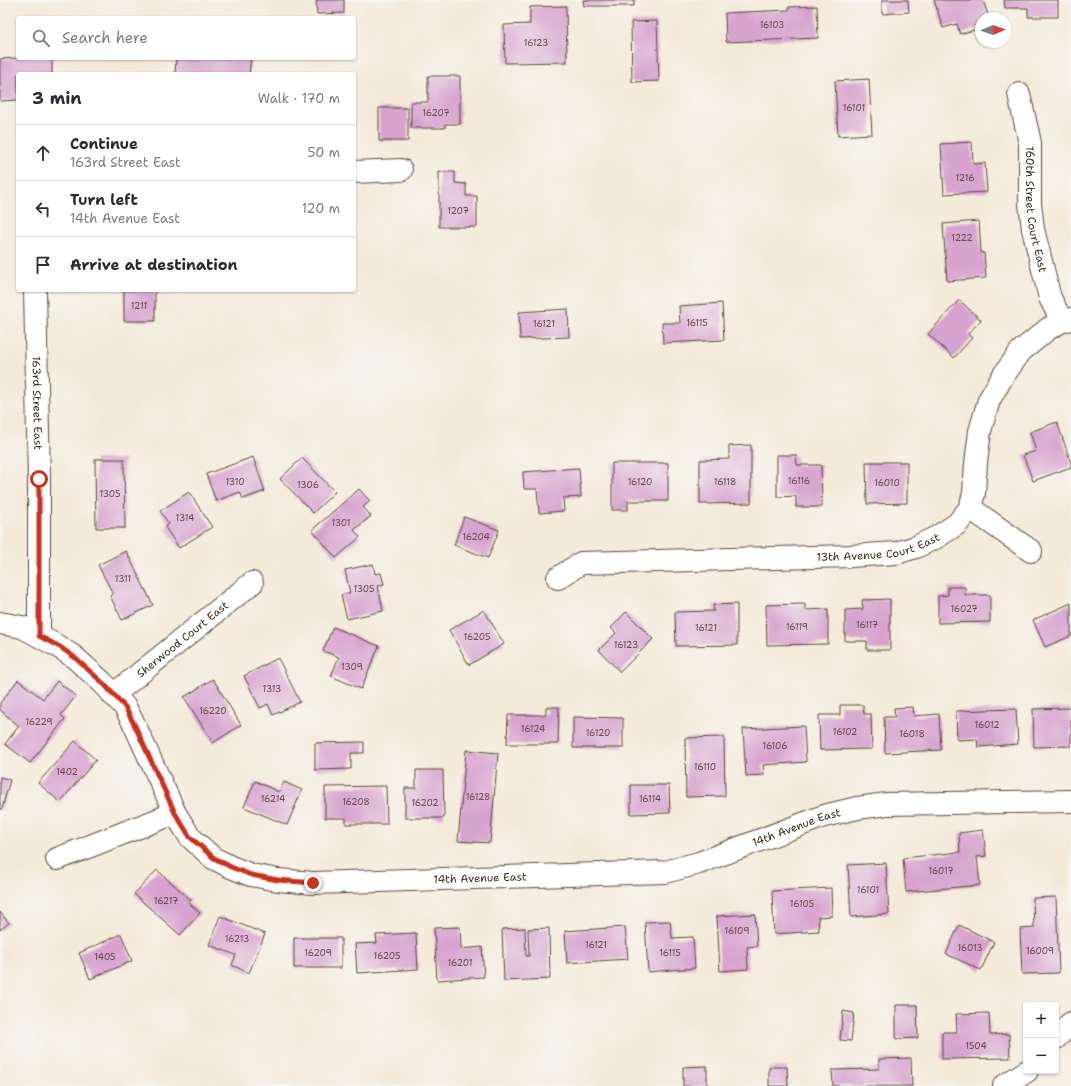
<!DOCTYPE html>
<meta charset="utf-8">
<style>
:root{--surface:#fff;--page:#f2f2f3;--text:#2b2b33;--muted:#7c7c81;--line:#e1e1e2}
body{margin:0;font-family:"Shantell Sans",sans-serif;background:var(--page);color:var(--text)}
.controls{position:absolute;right:12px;bottom:12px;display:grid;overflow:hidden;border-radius:4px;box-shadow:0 1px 3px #0004}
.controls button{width:36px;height:36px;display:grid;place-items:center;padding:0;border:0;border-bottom:1px solid var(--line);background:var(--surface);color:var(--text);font:20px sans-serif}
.compass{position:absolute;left:975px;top:12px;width:36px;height:36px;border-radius:50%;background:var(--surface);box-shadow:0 1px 3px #0004;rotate:88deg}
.stop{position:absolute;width:12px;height:12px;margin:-9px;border:3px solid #c8321e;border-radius:50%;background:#fff}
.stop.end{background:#c8321e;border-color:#fff;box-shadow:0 1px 4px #0008}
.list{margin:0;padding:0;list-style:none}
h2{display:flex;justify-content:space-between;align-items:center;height:52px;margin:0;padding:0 16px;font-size:17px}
h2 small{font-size:13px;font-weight:400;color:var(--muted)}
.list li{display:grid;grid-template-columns:26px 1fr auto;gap:12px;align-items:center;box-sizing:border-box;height:56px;padding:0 16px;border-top:1px solid var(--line)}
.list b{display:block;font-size:15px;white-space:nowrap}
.list p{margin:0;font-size:13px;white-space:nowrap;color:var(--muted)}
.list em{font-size:13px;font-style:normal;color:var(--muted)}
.icon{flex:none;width:22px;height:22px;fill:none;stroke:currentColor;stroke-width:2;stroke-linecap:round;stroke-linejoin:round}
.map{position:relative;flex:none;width:1071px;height:1086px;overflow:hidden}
.search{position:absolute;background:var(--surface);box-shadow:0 1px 3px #0004;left:16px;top:16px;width:340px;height:44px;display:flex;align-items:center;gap:10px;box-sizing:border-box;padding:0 14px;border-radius:4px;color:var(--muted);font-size:15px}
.panel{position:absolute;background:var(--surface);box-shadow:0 1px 3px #0004;left:16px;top:72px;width:340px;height:220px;border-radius:4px}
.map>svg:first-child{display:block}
.building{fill:#d6a3ce}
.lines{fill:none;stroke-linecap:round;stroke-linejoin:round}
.minor-casing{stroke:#57473a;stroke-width:24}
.minor{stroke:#fff;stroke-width:22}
.route{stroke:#c8321e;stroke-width:5}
.labels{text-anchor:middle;stroke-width:3.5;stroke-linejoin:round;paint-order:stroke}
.number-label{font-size:9px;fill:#62484a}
.street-label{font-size:11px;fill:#3b2a1e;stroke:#f6f6f2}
</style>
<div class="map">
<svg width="1071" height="1086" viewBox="0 0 1071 1086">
<rect width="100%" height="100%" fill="#f6f6f2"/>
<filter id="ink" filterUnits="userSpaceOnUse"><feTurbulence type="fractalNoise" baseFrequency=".025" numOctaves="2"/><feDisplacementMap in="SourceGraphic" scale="8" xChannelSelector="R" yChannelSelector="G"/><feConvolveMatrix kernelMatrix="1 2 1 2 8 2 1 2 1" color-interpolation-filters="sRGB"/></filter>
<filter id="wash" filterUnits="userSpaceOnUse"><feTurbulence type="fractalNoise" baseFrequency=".012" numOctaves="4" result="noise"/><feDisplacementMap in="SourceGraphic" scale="16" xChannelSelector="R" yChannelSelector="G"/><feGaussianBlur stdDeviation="0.9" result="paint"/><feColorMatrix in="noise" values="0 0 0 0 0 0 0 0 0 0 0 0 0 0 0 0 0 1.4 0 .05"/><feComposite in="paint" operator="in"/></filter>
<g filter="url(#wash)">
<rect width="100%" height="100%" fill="#f4eada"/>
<g id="blocks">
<path class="building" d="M316 0H344V13L317 14Z
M583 0H634V6H584Z
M882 0H908L909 12 882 14Z
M934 0H983L989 18H981V28L960 34 957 24 943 28Z
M1004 0H1058V17H1028V8H1005Z
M566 6 567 62 505 63 504 25 530 24V7Z
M817 6 818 38 726 42 725 13 789 10V7Z
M657 21 659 81 632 82 631 22Z
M18 58H52V74H18V100L0 101V59Z
M176 58H251L249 74H175Z
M428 76H460V124H445V128H411V102H428Z
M869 79 872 134 838 136 835 81Z
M379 108H408V141H379Z
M972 142 973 164 985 163 987 192 944 194 941 144Z
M439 172H455V183L466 184V196H477V227H439Z
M979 221 981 253H984L986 278 947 281 943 224Z
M124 290H155V321H124Z
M959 300 981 320 968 334 972 338 954 358 928 334Z
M722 303 724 340 663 343 662 323H680L679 306Z
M568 309 569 337 520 339 519 312Z
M1057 422 1071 463V467L1033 481 1023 455 1036 451 1030 432Z
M751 445V503L700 504V460L729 459V446Z
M777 455H796L797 465H821L822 507H796V496L777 497Z
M253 457 265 491 243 499 240 492 216 501 206 474Z
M302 458 335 492 313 513 280 479Z
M95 459H124L125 528H96Z
M866 462H907V503L867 504Z
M612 463H668V501H628V510H612Z
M579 468 581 497 563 498 564 511 539 513 537 489H524L523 472Z
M359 489 370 501 363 507 371 516 354 530 360 537 336 558 312 530Z
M189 492 212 527 179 548 165 527 169 524 160 511Z
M464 517 499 530 488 558 454 545Z
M126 551 153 605 122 620 110 596 113 594 98 565Z
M373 564 375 574 381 573 384 584 378 586 383 611 347 619 341 595 350 593 345 570Z
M948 587H965V595H990V622L938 623V596L948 595Z
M890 599V650H867V641H845V610L863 609 862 600Z
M1071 603V636L1045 647 1033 620Z
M737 604V645L676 646 675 612 714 611 713 605Z
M805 604V610L828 609V644L767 645 766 605Z
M484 610 504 644 469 665 449 630Z
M626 612 653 639 620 672 599 650 616 633 611 628Z
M333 627 379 646 361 689 331 676 339 657 323 651Z
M278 658 300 702 273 715 268 704 260 708 244 676Z
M213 679 241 725 213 743 184 697Z
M18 680 43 699 57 681 76 696 61 715 65 719 30 763 5 744 19 726 0 710V703Z
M840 705H863L864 714H871L872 749 820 750 819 715H840Z
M546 707H559L558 744H507L508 715H546Z
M913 707 914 716 939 714 941 750 885 753 884 717H895L894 708Z
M1071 708V746L1034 747 1033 709Z
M1016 709 1018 744 978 747 977 739 957 740 956 711Z
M573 717 623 718V748H573Z
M804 726 806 762 763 765 764 775 746 776 743 729Z
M724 737 725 796 686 797 685 738Z
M75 741 96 760 60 802 38 783Z
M364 742V753H351V769L315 770V743Z
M466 750 498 753 490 843 458 841Z
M416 770H443L444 818H405V788H416Z
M0 777 10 780 2 809H0Z
M255 781 279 792 284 782 302 790 287 825 244 807Z
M631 785H669L670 813 631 814Z
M386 786 387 824H346V818H325V787Z
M983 830 986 856 977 857 980 885 906 892 903 858 960 852 959 833Z
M886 863 889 914 851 917 848 865Z
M157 870 191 900 188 902 200 913 180 935 134 894Z
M831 888 832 916 818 917 819 931 774 934 772 891Z
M1056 897 1059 973 1022 974 1020 929 1034 928 1033 898Z
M0 912 9 923 0 930Z
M755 914 757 946 747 947 748 969 720 971 717 916Z
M220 916 265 934 249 973 232 965 236 955 209 945Z
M670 921 672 938 693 937 695 968 648 972 645 922Z
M959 925 994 942 981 970 946 954Z
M460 927 461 949 482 947 484 977 437 980 434 928Z
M625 927 628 959 567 963 565 931Z
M525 928 526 956H529L528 929 549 928 550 979 504 981 502 929Z
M416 933 418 969 357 973 355 944 377 943 376 935Z
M121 934 132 961 90 979 79 953Z
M294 938H341V968H294Z
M896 1005H917L918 1038 896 1039Z
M843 1011 854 1013 851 1041 840 1040Z
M989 1013 990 1035 1009 1034 1010 1058 942 1059V1032H957L956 1014Z
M911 1058 912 1086H833L832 1070 879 1069V1059Z
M707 1066V1086H683V1067Z
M769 1067H787L788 1086H769Z"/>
</g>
</g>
<g filter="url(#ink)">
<use href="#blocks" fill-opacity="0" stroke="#57473a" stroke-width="1"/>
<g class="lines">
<defs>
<g id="minor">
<path id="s1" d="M1019 94 1030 143V203L1033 229 1050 298 1062 321"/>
<path d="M354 172 401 170"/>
<path id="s2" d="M35 290 39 479V636"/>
<path d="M970 508 1031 551"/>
<path id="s3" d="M558 578 581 563 850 556 896 553 916 547 937 537 957 524 970 508 974 493 976 463 980 431 989 400 1003 376 1021 351 1048 329 1062 321 1071 319"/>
<path id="s4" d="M0 623 22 627 39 636 59 647 74 657 103 683 125 707 135 726 175 813 190 837 213 858 231 867 251 875 278 880 313 883 665 872 699 863 824 816 857 808 887 804 1071 801"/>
<path id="s5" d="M113 695 252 583"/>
<path d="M57 859 175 813"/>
<path d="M1056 1038 1071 1023"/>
<path d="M1004 1086 1027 1071"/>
</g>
</defs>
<use href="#minor" class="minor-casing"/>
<use href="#minor" class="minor"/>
</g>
</g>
<g class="lines" filter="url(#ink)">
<path class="route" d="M39 479V636L60 647 74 657 103 683 125 707 135 726 175 813 190 837 214 858 231 867 251 875 278 880 313 883"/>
</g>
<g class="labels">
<g class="number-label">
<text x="772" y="28">16103</text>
<text x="536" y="46">16123</text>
<text x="854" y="111">16101</text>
<text x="436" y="116">16207</text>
<text x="965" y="181">1216</text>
<text x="458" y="214">1207</text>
<text x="962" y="241">1222</text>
<text x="139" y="309">1211</text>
<text x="697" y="326">16115</text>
<text x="544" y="327">16121</text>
<text x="799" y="484">16116</text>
<text x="235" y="485">1310</text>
<text x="640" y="485">16120</text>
<text x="725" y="485">16118</text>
<text x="887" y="486">16010</text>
<text x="308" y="488">1306</text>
<text x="110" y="497">1305</text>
<text x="185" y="521">1314</text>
<text x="341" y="526">1301</text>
<text x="476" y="540">16204</text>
<text x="123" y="582">1311</text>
<text x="364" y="592">1305</text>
<text x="964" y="612">16027</text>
<text x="867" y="628">16117</text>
<text x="797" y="630">16119</text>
<text x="706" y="631">16121</text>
<text x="477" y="640">16205</text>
<text x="626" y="648">16123</text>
<text x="352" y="670">1309</text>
<text x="272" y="692">1313</text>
<text x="213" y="714">16220</text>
<text x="39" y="725">16229</text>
<text x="987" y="728">16012</text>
<text x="533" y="732">16124</text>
<text x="845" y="735">16102</text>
<text x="598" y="736">16120</text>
<text x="912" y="737">16018</text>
<text x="775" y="749">16106</text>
<text x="705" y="770">16110</text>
<text x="67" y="775">1402</text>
<text x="478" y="800">16128</text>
<text x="273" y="802">16214</text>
<text x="650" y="802">16114</text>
<text x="356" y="805">16208</text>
<text x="425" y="806">16202</text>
<text x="941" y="874">16017</text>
<text x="868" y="893">16101</text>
<text x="166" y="904">16217</text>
<text x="802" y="907">16105</text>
<text x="737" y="934">16109</text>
<text x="237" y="942">16213</text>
<text x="596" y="948">16121</text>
<text x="970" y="951">16013</text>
<text x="1040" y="954">16009</text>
<text x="318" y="956">16209</text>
<text x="670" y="956">16115</text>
<text x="387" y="959">16205</text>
<text x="105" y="960">1405</text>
<text x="460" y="966">16201</text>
<text x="976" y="1049">1504</text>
</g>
<g class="street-label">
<text dy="4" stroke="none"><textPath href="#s1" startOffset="117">160th Street Court East</textPath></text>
<text dy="4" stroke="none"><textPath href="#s2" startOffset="113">163rd Street East</textPath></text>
<text dy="4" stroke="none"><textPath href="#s3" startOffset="326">13th Avenue Court East</textPath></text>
<text dy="4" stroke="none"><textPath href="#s5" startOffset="89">Sherwood Court East</textPath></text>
<text dy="4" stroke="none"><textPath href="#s4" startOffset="926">14th Avenue East</textPath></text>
<text dy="4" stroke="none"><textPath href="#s4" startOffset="602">14th Avenue East</textPath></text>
</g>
</g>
</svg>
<div class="controls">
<button>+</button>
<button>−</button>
</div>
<svg class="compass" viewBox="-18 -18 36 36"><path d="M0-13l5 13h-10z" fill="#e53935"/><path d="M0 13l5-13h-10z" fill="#7c7c81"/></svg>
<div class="stop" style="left:39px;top:479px"></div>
<div class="stop end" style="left:313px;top:883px"></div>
<div class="search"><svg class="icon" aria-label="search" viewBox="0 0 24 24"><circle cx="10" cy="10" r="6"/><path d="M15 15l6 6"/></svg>Search here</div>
<section class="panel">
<h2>3 min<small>Walk · 170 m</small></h2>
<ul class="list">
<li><svg class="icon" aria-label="ahead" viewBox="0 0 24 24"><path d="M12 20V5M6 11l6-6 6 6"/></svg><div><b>Continue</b><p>163rd Street East</p></div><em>50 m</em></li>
<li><svg class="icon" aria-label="left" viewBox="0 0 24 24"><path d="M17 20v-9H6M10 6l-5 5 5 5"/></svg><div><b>Turn left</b><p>14th Avenue East</p></div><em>120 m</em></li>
<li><svg class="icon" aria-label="arrive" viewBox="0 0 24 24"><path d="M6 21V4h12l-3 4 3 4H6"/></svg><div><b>Arrive at destination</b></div></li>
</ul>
</section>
</div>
